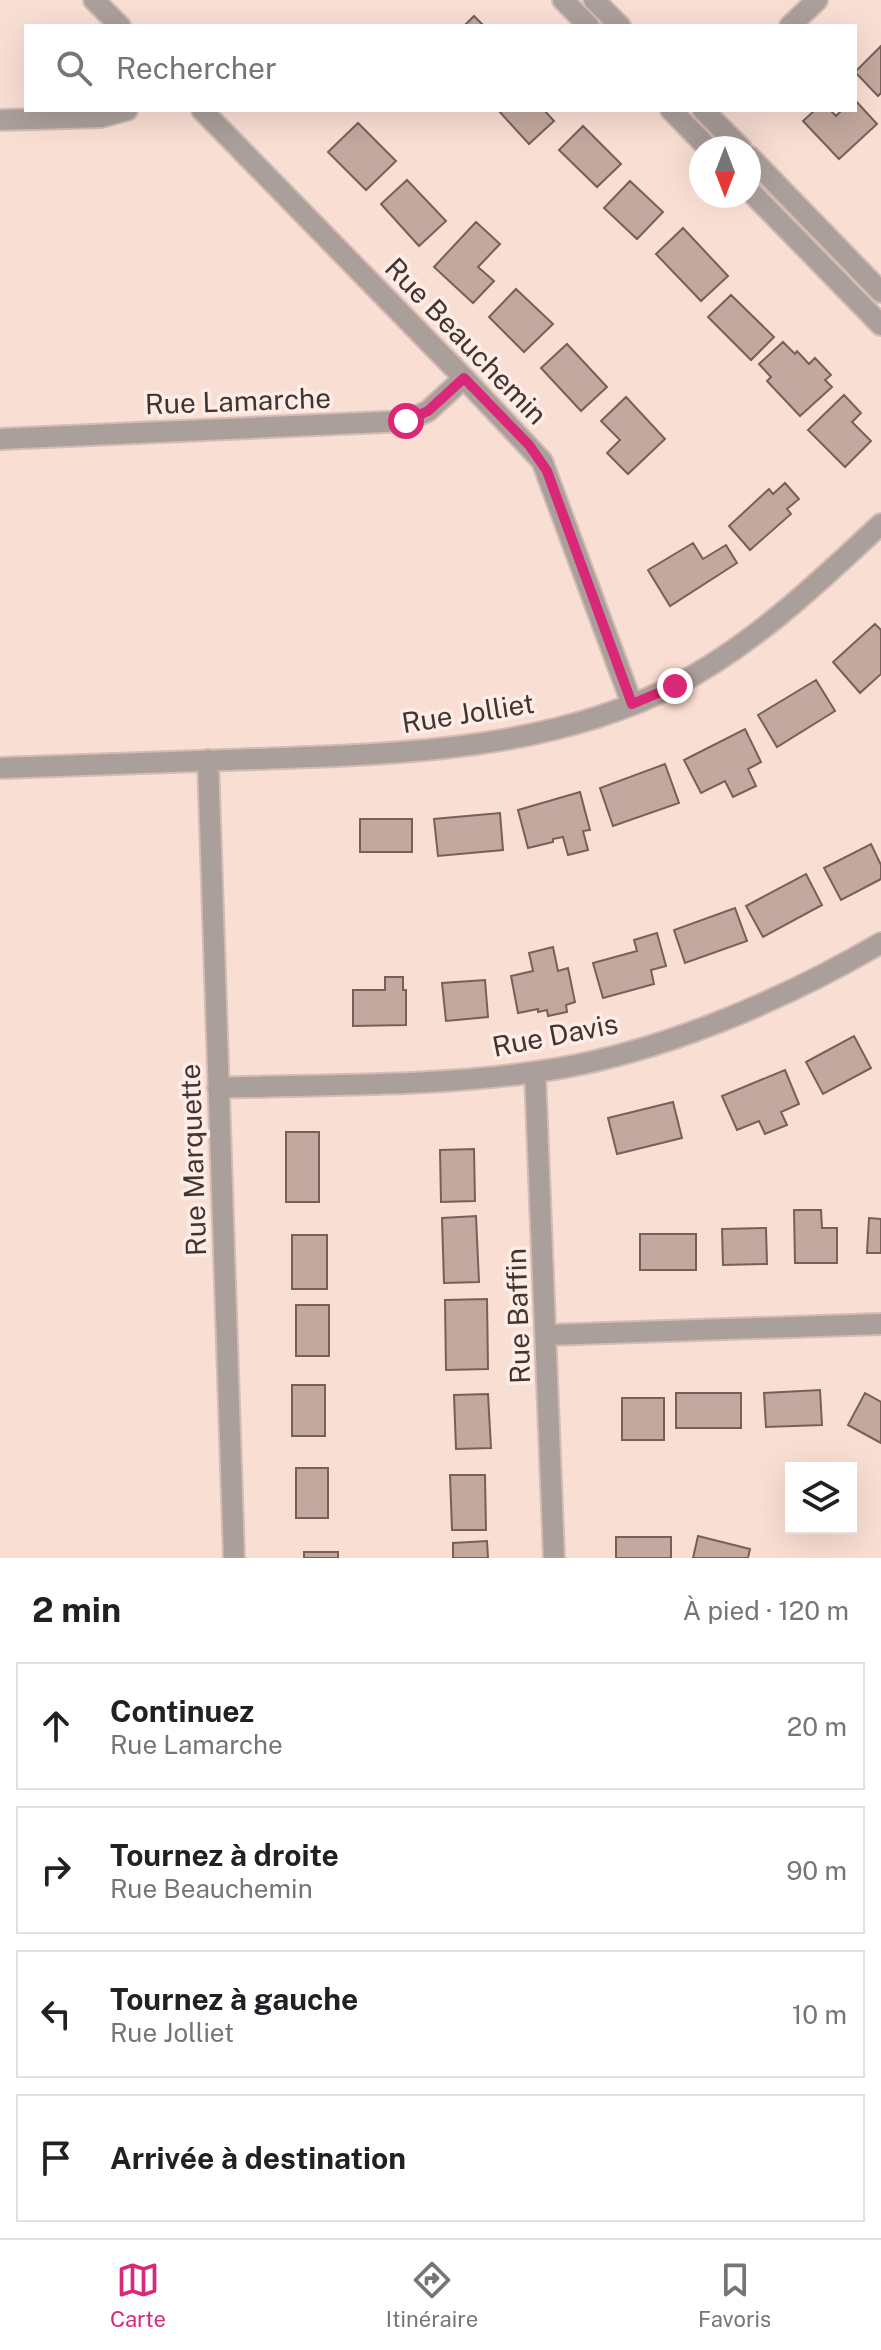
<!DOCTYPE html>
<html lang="fr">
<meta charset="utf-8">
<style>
:root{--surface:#fff;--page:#f2f2f2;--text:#202124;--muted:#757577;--line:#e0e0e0;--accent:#db2777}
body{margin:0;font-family:"Public Sans",sans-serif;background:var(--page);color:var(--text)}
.controls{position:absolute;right:24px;bottom:24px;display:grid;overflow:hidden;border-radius:0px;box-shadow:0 8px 32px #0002}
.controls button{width:72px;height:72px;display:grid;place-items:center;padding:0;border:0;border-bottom:2px solid var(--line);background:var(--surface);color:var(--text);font:40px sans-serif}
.compass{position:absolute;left:689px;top:136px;width:72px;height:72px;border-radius:50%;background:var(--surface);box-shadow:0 8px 32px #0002;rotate:180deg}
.stop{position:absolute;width:24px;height:24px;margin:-18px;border:6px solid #db2777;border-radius:50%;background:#fff}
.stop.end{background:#db2777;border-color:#fff;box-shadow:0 2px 8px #0008}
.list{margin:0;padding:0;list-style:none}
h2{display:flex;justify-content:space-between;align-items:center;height:104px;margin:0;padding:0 32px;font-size:34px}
h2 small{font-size:26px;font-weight:400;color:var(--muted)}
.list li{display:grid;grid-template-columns:52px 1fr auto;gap:24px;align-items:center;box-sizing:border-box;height:128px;margin:0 16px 16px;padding:0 16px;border:2px solid var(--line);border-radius:0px}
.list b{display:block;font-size:30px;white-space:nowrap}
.list p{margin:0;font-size:26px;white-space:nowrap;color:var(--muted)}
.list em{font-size:26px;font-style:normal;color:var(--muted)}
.icon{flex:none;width:44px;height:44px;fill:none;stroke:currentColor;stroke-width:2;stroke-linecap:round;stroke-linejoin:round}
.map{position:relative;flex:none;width:881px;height:1558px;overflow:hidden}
.search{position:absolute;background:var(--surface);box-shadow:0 8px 32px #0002;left:24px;right:24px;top:24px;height:88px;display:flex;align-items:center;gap:20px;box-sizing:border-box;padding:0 28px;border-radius:0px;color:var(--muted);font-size:30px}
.sheet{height:680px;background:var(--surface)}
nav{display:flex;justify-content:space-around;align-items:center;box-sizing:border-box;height:112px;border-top:2px solid var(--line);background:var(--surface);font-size:22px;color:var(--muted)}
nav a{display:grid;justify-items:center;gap:4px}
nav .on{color:var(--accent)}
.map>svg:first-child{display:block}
.building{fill:#c2a89e;stroke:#776057;stroke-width:2}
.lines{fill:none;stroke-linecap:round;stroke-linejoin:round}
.minor-casing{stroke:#d4bcb3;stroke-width:24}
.tertiary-casing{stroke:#d4bcb3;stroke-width:24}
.minor{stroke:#ab9f9b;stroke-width:20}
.tertiary{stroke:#ab9f9b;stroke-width:20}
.route{stroke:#db2777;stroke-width:10}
.labels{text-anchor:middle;stroke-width:7;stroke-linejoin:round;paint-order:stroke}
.street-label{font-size:28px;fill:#403531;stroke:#feede7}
</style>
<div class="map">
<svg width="881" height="1558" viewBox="0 0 881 1558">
<rect width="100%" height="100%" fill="#f9ded4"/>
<path class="building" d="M474 16 484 26H464Z
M881 46V93L878 96 855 72Z
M855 100 877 124 839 159 803 121 815 110H830L836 116 842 110H855Z
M498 110H544L554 121 529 144Z
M358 123 396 161 366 190 328 152Z
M583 126 621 164 597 187 559 150Z
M407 180 446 221 419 246 381 204Z
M630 181 663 212 637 239 604 208Z
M476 222 500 244 478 267 494 281 473 303 434 267Z
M683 228 728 276 701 301 656 254Z
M516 289 553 324 524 352 489 317Z
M731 295 774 337 751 360 708 317Z
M783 342 795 354 797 351 809 364 815 358 831 375 825 380 832 387 800 416 767 381 771 377 759 364Z
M567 344 607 387 581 411 541 368Z
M844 395 861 413 852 422 871 441 845 467 808 430Z
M626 397 665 439 628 474 607 453 620 440 601 421Z
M785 483 799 499 787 509 791 514 750 550 729 526 769 489 773 494Z
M693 543 703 559 726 545 737 563 670 606 648 570Z
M875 624 881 630V674L860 693 833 662Z
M816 680 835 711 777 747 758 715Z
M745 729 761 762 748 769 756 786 733 797 725 781 701 793 684 760Z
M665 764 679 803 613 826 600 788Z
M580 792 590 830 583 831 588 850 568 855 563 837 553 839V842L528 848 518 810Z
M500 813 503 850 438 856 434 819Z
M360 819H412V852H360Z
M871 844 881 865V879L841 900 824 868Z
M806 874 822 905 763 937 746 906Z
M735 908 747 941 685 963 674 930Z
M657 933 666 966 651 970 654 984 603 998 593 963 637 951 634 940Z
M553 947 558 971 568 968 575 1002 566 1005 567 1012 548 1016 547 1010 538 1012V1009L518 1013 511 976 533 971 529 953Z
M385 977H403V990H406V1025L353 1026V990H385Z
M485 980 488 1017 446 1021 442 983Z
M854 1036 871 1068 823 1094 806 1062Z
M785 1070 799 1104 781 1112 787 1125 765 1134 759 1121 737 1130 722 1096Z
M673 1102 682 1138 617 1154 608 1118Z
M286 1132H319V1202H286Z
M474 1149 475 1201 441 1202 440 1150Z
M794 1210H821L822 1228H837V1263H795Z
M476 1216 479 1282 444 1283 442 1218Z
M869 1218 881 1219V1253H867Z
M766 1228 767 1264 723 1265 722 1229Z
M640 1234H696V1270H640Z
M292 1235H327V1289H292Z
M487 1299 488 1369 446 1370 445 1300Z
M296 1305H329V1356H296Z
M292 1385H325V1436H292Z
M820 1390 822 1425 766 1427 764 1393Z
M676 1393H741V1428H676Z
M865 1393 881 1402V1443L848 1425Z
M488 1394 491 1448 456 1449 454 1395Z
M622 1398H664V1440H622Z
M296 1468H328V1518H296Z
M450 1475H485L486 1530H452Z
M698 1536 750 1549 748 1558H693Z
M616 1537H671V1558H616Z
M487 1541 488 1558H453V1543Z
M304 1552H338V1558H304Z"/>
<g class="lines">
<defs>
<path id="minor" d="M94 0 120 26
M790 26 817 0
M202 110 464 378 542 461 632 704
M0 120 101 117 127 110
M0 439 406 421 428 411 464 378
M208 760 234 1558
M0 768C85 765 170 762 255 759 397 754 547 751 676 685 753 645 818 583 881 524
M535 1072 554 1558
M218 1088C323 1084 430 1087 535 1072 651 1057 780 1002 881 943
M547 1335 881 1324"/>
<path id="tertiary" d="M563 0 589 26
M594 0 620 26
M671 110 708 148
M703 110 741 148
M749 156 881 292
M749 190 881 325"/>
</defs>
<use href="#minor" class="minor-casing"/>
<use href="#tertiary" class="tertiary-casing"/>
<use href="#minor" class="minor"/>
<use href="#tertiary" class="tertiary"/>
</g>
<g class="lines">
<path class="route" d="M406 421 428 411 464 378 529 445 547 471 632 704 675 686"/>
</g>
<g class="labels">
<g class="street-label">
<text transform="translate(466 341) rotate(46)" y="10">Rue Beauchemin</text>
<text transform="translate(238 401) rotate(-2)" y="10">Rue Lamarche</text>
<text transform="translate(468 713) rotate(-9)" y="10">Rue Jolliet</text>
<text transform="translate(555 1035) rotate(-11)" y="10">Rue Davis</text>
<text transform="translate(193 1160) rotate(-92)" y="10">Rue Marquette</text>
<text transform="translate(518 1316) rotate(-92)" y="10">Rue Baffin</text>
</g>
</g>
</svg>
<div class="controls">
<button><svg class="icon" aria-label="layers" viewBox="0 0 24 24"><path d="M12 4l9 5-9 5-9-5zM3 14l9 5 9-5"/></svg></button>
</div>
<svg class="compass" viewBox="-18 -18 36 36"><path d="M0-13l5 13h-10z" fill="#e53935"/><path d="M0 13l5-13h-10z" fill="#757577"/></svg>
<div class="stop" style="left:406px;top:421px"></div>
<div class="stop end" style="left:675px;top:686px"></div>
<div class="search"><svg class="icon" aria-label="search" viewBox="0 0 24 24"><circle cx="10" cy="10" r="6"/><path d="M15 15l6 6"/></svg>Rechercher</div>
</div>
<section class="sheet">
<h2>2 min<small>À pied · 120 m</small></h2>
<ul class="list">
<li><svg class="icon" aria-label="ahead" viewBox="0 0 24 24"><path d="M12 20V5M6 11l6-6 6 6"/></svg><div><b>Continuez</b><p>Rue Lamarche</p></div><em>20 m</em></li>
<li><svg class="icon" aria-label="right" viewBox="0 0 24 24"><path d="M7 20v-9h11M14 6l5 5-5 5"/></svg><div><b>Tournez à droite</b><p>Rue Beauchemin</p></div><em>90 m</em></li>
<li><svg class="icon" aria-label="left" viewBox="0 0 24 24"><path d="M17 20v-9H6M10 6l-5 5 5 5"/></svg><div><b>Tournez à gauche</b><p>Rue Jolliet</p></div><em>10 m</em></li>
<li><svg class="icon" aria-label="arrive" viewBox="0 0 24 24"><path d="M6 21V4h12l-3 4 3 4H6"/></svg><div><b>Arrivée à destination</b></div></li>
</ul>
</section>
<nav>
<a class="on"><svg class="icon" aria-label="map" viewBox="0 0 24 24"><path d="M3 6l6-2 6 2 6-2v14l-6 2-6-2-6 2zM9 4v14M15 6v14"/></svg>Carte</a>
<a><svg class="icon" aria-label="directions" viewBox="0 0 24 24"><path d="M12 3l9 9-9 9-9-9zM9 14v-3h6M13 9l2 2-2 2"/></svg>Itinéraire</a>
<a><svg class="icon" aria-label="saved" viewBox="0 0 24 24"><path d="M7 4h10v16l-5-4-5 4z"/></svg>Favoris</a>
</nav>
